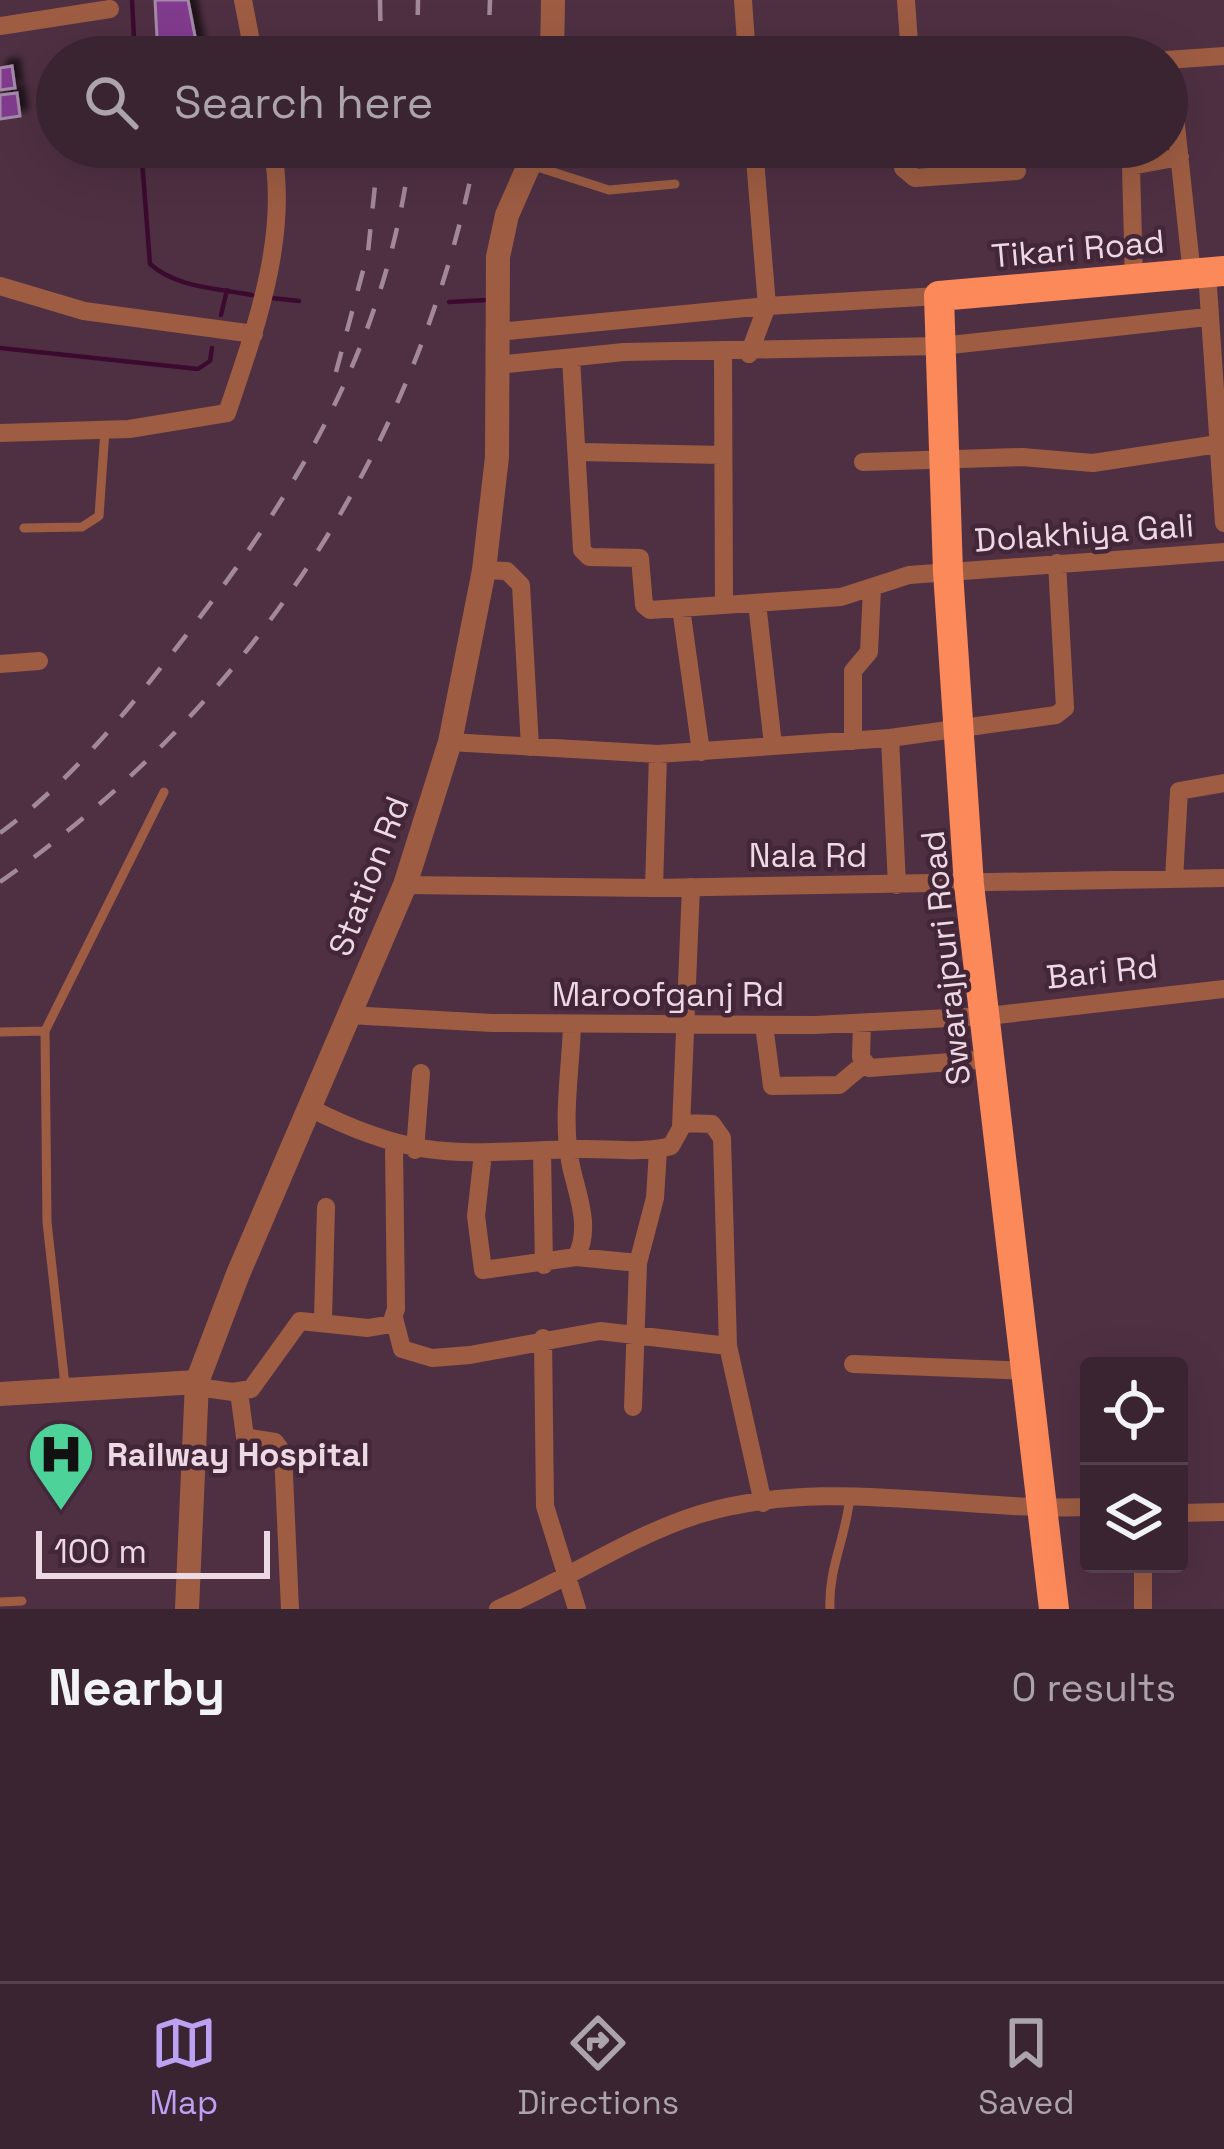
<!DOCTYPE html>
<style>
:root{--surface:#3b2432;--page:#422c3a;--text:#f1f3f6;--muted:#aca4ac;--line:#54414d;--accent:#bca0f2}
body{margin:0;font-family:"Space Grotesk",sans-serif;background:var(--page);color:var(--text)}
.controls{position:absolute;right:36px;bottom:36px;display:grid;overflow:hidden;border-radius:12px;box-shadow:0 12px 48px #0002}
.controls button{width:108px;height:108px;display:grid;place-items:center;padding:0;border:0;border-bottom:3px solid var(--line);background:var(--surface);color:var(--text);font:60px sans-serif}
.scale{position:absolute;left:36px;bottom:30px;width:234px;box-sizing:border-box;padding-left:12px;border:6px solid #edd9e4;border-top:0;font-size:33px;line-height:42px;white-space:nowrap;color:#edd9e4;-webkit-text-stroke:9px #442639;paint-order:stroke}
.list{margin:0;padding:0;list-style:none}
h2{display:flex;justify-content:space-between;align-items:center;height:156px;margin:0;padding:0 48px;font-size:51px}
h2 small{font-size:39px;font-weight:400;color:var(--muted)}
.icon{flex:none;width:66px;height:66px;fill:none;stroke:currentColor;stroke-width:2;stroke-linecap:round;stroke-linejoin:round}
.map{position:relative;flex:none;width:1224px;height:1609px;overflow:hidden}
.search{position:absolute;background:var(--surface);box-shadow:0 12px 48px #0002;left:36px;right:36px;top:36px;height:132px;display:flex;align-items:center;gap:30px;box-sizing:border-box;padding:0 42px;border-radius:66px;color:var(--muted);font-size:45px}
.sheet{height:372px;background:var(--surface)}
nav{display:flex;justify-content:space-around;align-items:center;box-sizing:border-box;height:168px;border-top:3px solid var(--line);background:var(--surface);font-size:33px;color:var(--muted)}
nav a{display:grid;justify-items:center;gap:6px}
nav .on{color:var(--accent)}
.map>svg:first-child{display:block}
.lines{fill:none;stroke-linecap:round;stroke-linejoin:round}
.stream{stroke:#3c0a2e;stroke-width:4.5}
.building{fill:#823a8e;stroke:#a48aa9;stroke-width:3;filter:url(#shadow)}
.service{stroke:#9e5d43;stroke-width:9}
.minor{stroke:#9e5d43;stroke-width:18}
.tertiary{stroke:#9e5d43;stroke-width:24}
.trunk{stroke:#fc895a;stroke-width:30}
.rail{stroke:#a28998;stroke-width:4.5;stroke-dasharray:21 21;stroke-linecap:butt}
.labels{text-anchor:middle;stroke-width:9;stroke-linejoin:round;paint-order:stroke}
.street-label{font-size:33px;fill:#edd9e4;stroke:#442639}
.poi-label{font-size:33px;font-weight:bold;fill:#edd9e4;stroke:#442639;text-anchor:start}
</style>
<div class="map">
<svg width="1224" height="1609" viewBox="0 0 1224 1609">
<defs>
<filter id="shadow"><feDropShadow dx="7" dy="-7" stdDeviation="3" flood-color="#0009"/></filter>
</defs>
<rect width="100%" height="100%" fill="#4f3043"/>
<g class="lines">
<path class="stream" d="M132 0 135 57
M141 147 150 264C177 288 217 288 252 295
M272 298 299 301
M449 302 486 300
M221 315 227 290
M0 348 198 369 210 361 212 348"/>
</g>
<path class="building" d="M155 0H188L199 57H158Z
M12 66 15 88 0 90V68Z
M17 93 20 116 0 119V95Z"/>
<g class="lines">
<path class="service" d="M531 165 609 190 675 184
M24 528 82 527 99 516 105 430
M0 1032 45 1031
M65 1385 47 1222 45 1031 164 792
M0 1602 22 1601
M830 1609C828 1567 847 1536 850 1495"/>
<path class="minor" d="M243 0 254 57
M743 0 747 57
M906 0 910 57
M0 26 110 9
M1167 60 1224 56
M1169 60 1192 275
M754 147 767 306 939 296
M901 147 903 168 915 178 1017 171
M1207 272 1224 523
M1134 281 1131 166 1180 157
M0 286 84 311 254 334
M498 332 767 306 749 354
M723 353 724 605
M571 358 582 550 589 557 640 558 644 605 650 610 841 597 909 575 1224 552
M497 365 624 352 941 346 1207 317
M0 433 129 429 227 413C255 330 290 236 272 147
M580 452 723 455
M863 462 1022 457 1093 463 1218 444
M484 570 507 571 521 585 530 747
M757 603 773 745
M681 608 701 752
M0 664 39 661
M890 738 897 885
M853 741V671L869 652 872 588
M450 742 658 754 890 738 1056 715 1065 708 1057 563
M1174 879 1179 791 1224 783
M405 885 654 888 1224 878
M654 888 658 754
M349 1015 492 1023 815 1025 988 1016 1224 989
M862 1023 861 1057 869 1068 992 1059
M764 1025 772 1086 839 1085 864 1064
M310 1108C420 1164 461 1152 579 1149 608 1148 643 1154 671 1146L681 1128 691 887
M681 1123 712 1124 722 1138 728 1346 763 1503
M415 1150 421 1073
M542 1151 544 1265
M483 1153 476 1216 483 1270 576 1257C592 1228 577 1194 571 1166 561 1122 571 1068 572 1024
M576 1257 638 1263
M394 1318 402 1349 432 1358 470 1355 600 1331 728 1346
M323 1320 326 1207
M543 1338 545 1506 577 1609
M853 1364 1030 1371
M197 1387 233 1392 251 1389 300 1321 368 1328 391 1324 396 1309 394 1146
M239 1392 245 1437 275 1442 283 1453 290 1609
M633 1407 638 1263 655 1198 658 1150
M1179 1513 1224 1512
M1143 1564V1609
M498 1609C565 1581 628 1537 697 1515 826 1475 958 1512 1089 1507"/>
<path class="tertiary" d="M552 57 553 0
M0 1394 197 1382
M187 1609 197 1382 238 1274 405 885 450 742 484 570 497 457 498 257 507 215 537 147"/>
<path class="trunk" d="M1054 1609 969 885 948 572 939 296 1224 271"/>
<path class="rail" d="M380 0 381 57
M417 57 418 0
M488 57 490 0
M336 372 368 252 379 147
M0 833C70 782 124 715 177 647 298 492 387 345 411 147
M0 882C251 705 419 450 477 147"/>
</g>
<defs>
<symbol id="hospital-pin" viewBox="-11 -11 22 30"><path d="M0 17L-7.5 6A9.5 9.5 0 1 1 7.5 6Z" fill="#4dd39a" stroke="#442639"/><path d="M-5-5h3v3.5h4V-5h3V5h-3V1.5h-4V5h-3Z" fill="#111"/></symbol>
</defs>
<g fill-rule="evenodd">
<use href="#hospital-pin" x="23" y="1416" width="76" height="104"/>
</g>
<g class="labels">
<g class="street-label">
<text transform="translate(1078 248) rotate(-5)" y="12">Tikari Road</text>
<text transform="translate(1084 532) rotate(-4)" y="12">Dolakhiya Gali</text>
<text x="808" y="867">Nala Rd</text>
<text transform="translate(368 876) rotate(-69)" y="12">Station Rd</text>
<text transform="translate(945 958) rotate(-96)" y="12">Swarajpuri Road</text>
<text transform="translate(1102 971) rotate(-6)" y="12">Bari Rd</text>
<text x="668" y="1006">Maroofganj Rd</text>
</g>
<g class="poi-label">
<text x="107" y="1466">Railway Hospital</text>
</g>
</g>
</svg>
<div class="controls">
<button><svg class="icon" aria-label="locate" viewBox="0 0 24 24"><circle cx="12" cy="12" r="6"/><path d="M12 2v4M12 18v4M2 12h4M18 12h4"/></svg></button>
<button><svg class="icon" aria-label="layers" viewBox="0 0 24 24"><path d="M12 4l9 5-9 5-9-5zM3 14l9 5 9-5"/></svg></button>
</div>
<div class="scale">100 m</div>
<div class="search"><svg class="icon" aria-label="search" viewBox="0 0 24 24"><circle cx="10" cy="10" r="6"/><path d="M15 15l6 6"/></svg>Search here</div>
</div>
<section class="sheet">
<h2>Nearby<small>0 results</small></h2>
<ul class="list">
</ul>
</section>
<nav>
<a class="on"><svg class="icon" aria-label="map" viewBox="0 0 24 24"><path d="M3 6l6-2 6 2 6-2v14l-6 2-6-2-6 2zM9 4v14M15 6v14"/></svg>Map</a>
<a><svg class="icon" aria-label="directions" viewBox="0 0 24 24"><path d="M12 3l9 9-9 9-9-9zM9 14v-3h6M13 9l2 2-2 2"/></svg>Directions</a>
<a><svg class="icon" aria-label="saved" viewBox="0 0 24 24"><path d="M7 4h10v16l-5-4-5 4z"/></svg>Saved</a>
</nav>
